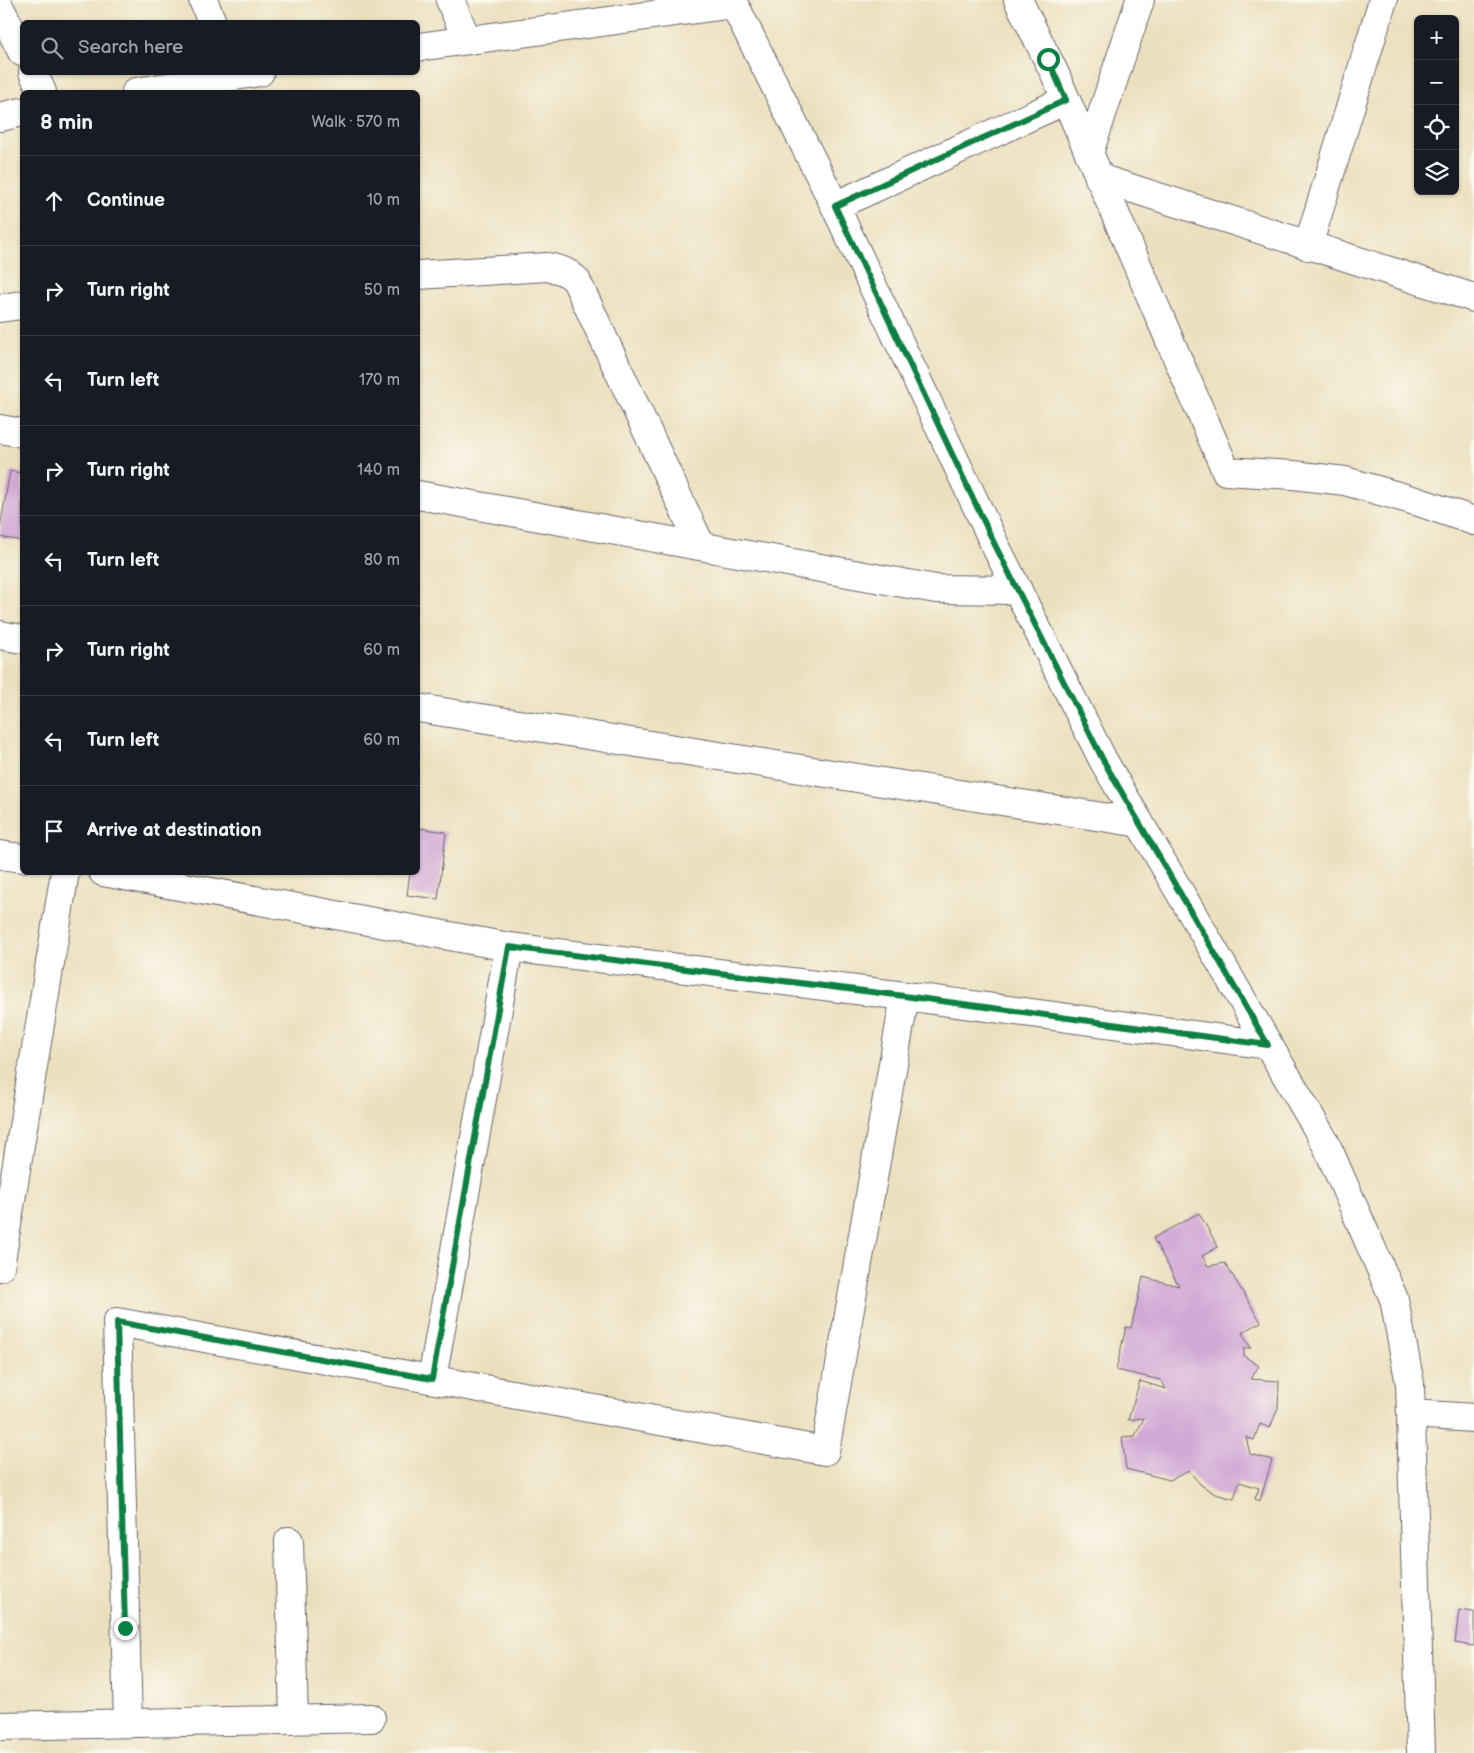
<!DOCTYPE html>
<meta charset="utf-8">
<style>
:root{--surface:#171b24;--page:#20242c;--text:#f1f3f6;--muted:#9ea1a6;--line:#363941}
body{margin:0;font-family:"Balsamiq Sans",sans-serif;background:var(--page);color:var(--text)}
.controls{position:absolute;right:15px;top:15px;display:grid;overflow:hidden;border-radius:8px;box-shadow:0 1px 4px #0004}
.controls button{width:45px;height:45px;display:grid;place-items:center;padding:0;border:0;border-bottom:1px solid var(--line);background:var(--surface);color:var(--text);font:25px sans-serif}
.stop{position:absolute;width:15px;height:15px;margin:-11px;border:4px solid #0b8043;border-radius:50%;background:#fff}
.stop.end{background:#0b8043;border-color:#fff;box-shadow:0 1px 5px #0008}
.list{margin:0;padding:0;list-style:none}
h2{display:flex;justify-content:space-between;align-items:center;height:65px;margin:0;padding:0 20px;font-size:21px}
h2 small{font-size:16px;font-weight:400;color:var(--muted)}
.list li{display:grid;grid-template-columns:32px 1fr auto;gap:15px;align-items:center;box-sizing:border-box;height:90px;padding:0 20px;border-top:1px solid var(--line)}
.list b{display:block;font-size:19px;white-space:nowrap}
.list em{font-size:16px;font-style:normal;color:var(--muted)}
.icon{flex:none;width:28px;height:28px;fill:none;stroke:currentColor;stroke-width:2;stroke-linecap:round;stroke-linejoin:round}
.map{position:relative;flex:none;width:1474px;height:1753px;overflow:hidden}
.search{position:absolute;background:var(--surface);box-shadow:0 1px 4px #0004;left:20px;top:20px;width:400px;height:55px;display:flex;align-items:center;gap:12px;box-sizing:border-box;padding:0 18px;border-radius:8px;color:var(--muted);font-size:19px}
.panel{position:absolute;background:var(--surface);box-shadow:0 1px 4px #0004;left:20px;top:90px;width:400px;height:785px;border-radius:8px}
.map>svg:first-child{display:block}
.building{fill:#d1a8d6}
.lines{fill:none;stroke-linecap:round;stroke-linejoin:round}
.minor-casing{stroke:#686469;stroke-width:30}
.minor{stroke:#fff;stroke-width:28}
.route{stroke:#0b8043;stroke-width:6}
</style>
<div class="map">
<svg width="1474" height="1753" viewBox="0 0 1474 1753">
<rect width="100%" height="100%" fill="#fbf7ec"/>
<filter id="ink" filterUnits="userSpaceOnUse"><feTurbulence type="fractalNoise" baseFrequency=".02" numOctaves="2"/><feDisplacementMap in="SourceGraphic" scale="10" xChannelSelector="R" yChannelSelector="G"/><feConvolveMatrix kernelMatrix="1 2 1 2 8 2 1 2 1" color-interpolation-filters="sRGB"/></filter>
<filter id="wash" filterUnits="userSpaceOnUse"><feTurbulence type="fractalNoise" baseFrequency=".0096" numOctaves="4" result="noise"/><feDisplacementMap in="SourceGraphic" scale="20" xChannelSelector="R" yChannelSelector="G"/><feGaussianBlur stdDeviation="1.12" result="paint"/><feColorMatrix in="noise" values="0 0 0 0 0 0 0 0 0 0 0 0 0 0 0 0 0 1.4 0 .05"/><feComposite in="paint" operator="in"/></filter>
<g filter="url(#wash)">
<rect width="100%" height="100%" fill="#ebe0be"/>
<g id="blocks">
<path class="building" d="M10 471 22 473V541L0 537V528Z
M418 828 446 832 438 899 407 895 410 872H418Z
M1199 1213 1218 1247 1202 1256 1208 1266 1225 1263 1261 1322 1242 1333 1251 1348H1244V1356L1259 1366 1250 1379 1279 1381 1278 1408 1270 1428 1260 1424 1254 1440 1246 1437 1250 1454 1272 1460 1260 1501 1255 1499 1259 1488 1239 1482 1234 1499 1215 1494 1201 1485 1189 1471 1170 1480 1126 1469 1122 1437 1135 1436 1144 1418 1128 1420 1140 1381 1166 1389 1161 1380 1116 1370 1126 1327 1131 1328 1143 1277 1179 1286 1153 1238Z
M1459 1610 1474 1612V1646L1455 1643Z"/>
</g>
</g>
<g filter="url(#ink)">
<use href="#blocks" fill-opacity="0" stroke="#686469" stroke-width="1"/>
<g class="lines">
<defs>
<path id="minor" d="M203 0 212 22
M450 0 467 40
M732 0 835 206 995 545 1103 760 1326 1144 1394 1299 1410 1384 1421 1753
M1018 0 1055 74 1226 471 1293 475 1345 481 1419 502 1474 521
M0 8 22 52
M418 47 734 4
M33 72 42 92
M136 92 260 72
M0 117 22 112
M1089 153 1140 0
M1099 178 1474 298
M835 206 1066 100
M1308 246 1383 0
M418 275 547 267C559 269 567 271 576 280L701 546
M0 308 22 305
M0 429 22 433
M418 495 936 589 1018 590
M0 635 22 639
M418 708 1140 823
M0 855 22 858
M103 872 509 947 905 996 1268 1045
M0 1267 65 872
M432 1379 509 947
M1411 1414 1474 1418
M289 1541 294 1720
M128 1723 117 1322 825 1451 905 996
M0 1726 371 1718"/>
</defs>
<use href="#minor" class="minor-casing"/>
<use href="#minor" class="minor"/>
</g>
</g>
<g class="lines" filter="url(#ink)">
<path class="route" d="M125 1628 117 1322 432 1379 509 947 904 996 1268 1045 1103 760 995 545 835 206 1066 100 1048 59"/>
</g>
</svg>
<div class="controls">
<button>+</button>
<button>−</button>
<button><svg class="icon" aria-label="locate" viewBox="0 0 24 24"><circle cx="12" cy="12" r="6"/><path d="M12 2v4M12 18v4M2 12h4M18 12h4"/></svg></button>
<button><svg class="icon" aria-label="layers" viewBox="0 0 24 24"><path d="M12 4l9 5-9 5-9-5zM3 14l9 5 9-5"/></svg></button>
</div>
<div class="stop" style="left:1048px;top:59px"></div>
<div class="stop end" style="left:125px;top:1628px"></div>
<div class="search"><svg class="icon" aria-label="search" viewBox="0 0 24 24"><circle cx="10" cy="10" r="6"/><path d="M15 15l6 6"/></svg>Search here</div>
<section class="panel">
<h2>8 min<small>Walk · 570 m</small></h2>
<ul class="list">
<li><svg class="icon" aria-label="ahead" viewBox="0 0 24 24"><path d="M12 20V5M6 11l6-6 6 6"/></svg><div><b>Continue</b></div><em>10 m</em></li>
<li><svg class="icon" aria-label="right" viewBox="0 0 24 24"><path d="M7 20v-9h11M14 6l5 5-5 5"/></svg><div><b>Turn right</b></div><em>50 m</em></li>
<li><svg class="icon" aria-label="left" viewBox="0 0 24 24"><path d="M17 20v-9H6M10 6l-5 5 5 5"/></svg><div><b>Turn left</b></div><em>170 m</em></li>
<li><svg class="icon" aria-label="right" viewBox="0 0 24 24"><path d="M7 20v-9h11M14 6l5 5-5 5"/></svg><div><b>Turn right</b></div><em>140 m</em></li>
<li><svg class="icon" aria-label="left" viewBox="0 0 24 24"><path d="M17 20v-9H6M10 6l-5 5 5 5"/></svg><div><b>Turn left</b></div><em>80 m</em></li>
<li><svg class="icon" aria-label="right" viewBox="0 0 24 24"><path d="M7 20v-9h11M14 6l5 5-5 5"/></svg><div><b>Turn right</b></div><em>60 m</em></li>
<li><svg class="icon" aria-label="left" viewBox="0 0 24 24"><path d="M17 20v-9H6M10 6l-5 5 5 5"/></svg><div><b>Turn left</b></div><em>60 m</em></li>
<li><svg class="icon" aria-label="arrive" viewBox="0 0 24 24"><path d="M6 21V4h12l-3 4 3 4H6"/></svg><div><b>Arrive at destination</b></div></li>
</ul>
</section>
</div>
